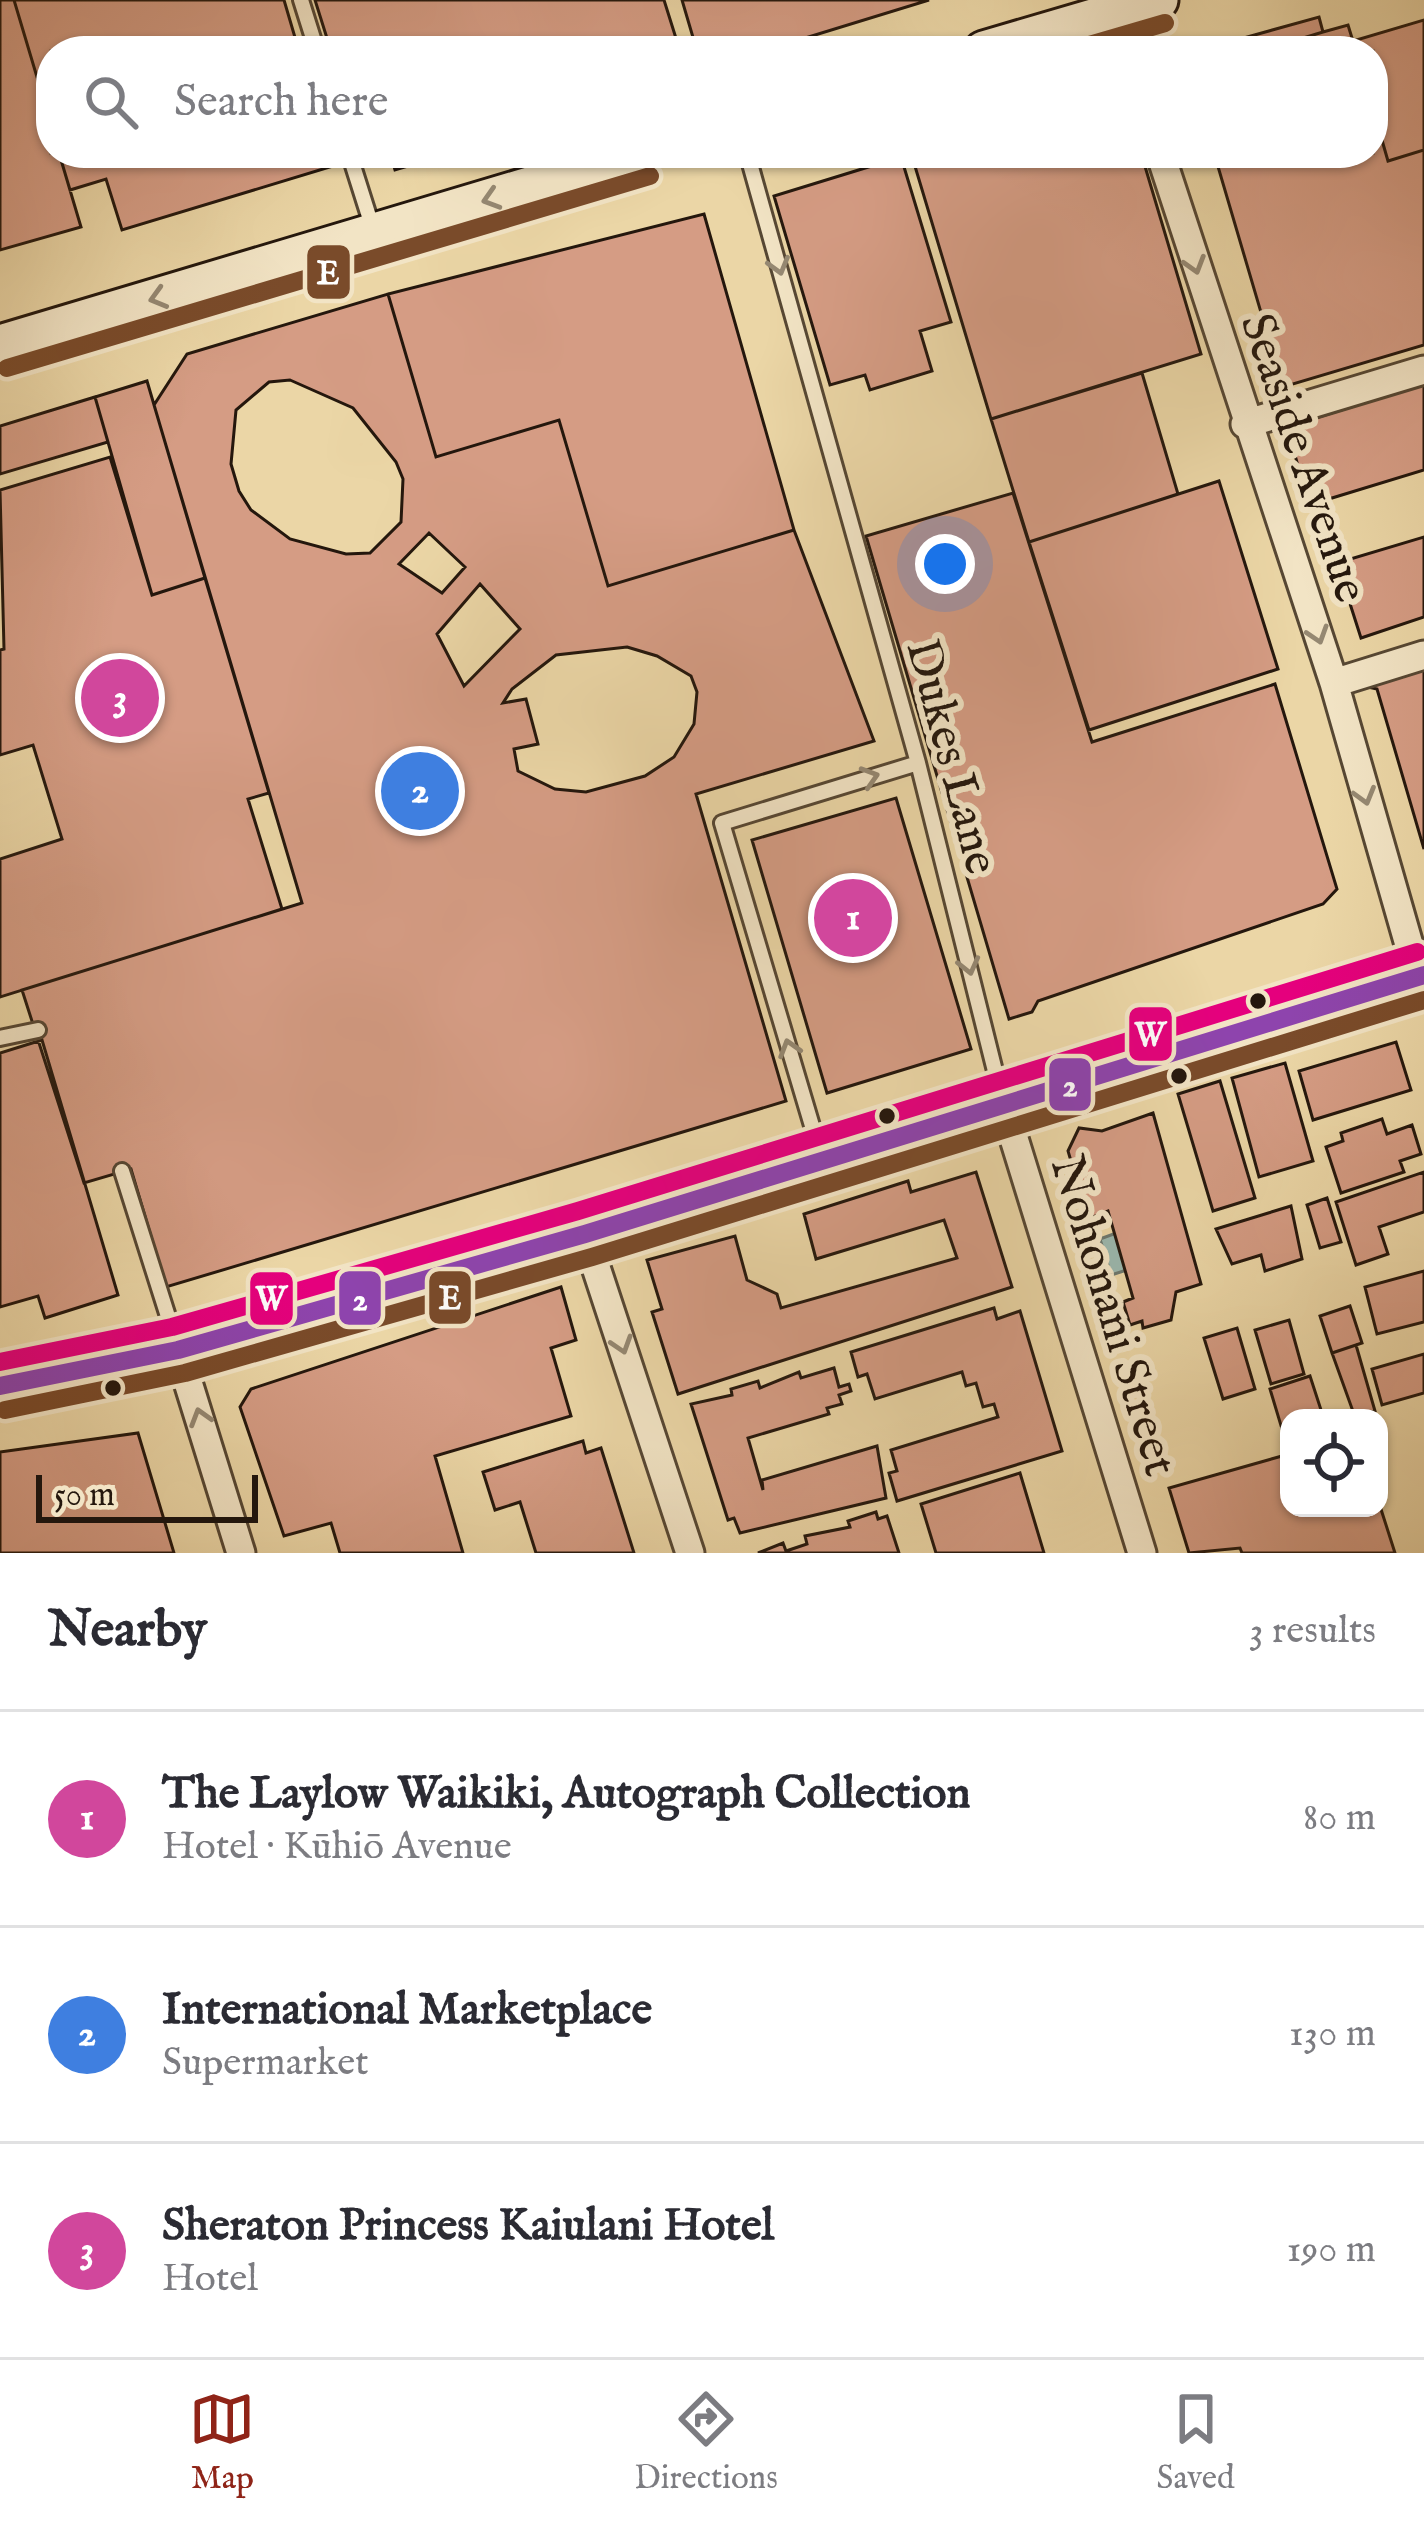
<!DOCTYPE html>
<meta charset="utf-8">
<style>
:root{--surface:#fff;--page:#f7f7f7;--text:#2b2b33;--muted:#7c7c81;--line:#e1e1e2;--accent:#8f2418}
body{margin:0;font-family:"IM FELL English",serif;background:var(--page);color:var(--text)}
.controls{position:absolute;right:36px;bottom:36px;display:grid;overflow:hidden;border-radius:24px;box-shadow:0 3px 9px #0004}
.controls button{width:108px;height:108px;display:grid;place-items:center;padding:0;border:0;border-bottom:3px solid var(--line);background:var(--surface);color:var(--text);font:60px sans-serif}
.scale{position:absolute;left:36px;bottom:30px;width:222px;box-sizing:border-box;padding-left:12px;border:6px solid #24170d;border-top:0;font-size:33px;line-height:42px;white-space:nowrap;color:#24170d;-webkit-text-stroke:9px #f2e4c5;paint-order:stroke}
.you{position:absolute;left:945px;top:564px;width:42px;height:42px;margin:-30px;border:9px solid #fff;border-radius:50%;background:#1a73e8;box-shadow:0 0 0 18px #1a73e833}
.badge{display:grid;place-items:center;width:78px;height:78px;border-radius:50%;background:var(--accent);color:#fff;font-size:39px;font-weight:700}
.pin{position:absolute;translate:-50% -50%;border:6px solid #fff;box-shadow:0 3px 12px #0006}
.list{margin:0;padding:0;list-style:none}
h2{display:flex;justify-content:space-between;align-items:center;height:156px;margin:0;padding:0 48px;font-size:51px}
h2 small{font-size:39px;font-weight:400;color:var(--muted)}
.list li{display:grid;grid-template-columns:78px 1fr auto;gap:36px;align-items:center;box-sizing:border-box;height:216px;padding:0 48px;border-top:3px solid var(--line)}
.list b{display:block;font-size:45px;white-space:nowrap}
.list p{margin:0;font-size:39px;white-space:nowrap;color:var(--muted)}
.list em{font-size:39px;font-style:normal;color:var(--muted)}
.icon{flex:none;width:66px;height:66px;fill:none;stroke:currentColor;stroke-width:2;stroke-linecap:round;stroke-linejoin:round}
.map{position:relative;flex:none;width:1424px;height:1553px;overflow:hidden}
.search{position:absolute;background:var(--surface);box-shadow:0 3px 9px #0004;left:36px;right:36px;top:36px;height:132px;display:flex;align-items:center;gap:30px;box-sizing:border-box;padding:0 42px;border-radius:48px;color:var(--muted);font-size:45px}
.sheet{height:804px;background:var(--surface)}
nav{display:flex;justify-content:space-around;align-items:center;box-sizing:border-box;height:168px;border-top:3px solid var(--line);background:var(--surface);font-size:33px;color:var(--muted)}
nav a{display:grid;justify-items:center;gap:6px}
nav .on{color:var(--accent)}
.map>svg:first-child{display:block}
.water{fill:#9ab7ae;stroke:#6b776e;stroke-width:3}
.building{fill:#d59c84;stroke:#24170d;stroke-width:3;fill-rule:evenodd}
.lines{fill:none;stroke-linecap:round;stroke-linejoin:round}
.lane-casing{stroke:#564733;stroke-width:20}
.street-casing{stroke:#564733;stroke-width:33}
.secondary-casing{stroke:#24170d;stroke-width:45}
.lane{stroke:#f2e4c5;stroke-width:14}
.street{stroke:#f2e4c5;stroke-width:27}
.secondary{stroke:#f2e4c5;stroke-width:39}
.bus-1-casing{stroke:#f2e4c5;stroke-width:27}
.bus-2-casing{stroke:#f2e4c5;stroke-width:27}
.bus-3-casing{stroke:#f2e4c5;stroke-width:27}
.bus-1{stroke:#8e44ad;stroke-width:18}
.bus-2{stroke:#7a4b2a;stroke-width:18}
.bus-3{stroke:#e5007d;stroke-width:18}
.oneway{stroke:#958872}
.bus-dot{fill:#24170d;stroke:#f2e4c5;stroke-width:4.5}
.labels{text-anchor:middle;stroke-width:12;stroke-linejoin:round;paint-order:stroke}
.street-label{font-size:48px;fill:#24170d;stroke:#f2e4c5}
.line-badge{stroke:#f2e4c5;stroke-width:4.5}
.badge-label{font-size:33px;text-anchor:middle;font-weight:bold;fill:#fff}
</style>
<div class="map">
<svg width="1424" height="1553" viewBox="0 0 1424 1553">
<rect width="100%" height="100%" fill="#ebd6a6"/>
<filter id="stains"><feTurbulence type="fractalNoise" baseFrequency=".00167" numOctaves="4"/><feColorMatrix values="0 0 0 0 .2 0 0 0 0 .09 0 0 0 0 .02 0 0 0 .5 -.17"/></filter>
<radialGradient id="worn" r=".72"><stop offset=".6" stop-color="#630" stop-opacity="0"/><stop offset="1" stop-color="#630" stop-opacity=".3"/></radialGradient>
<path class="water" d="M1119 1232 1130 1269 1111 1275 1100 1239Z"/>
<path class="building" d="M0 0H14L51 124V153H59L81 227 0 250Z
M14 0H284L299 51H51V124Z
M315 0H664L680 51H331Z
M682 0H929L763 51H697Z
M1319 17 1323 32 1260 51H1217L1215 46Z
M1424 20V150L1388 161 1373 109V51H1356L1353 41Z
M1348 25 1356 51H1260L1323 32Z
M1373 109 1388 161 1424 150V345L1283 387 1214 153H1373Z
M59 153H329L333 166 122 230 106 179 70 190Z
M390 153H452L395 170Z
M911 153H1141L1201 354 991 419Z
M901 157 951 322 920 331 932 371 870 390 865 375 830 385 774 196Z
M704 214 794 530 608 586 559 420 436 457 388 294Z
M388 294 436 457 559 420 608 586 794 530 874 741 696 794 786 1101 166 1287 131 1169 84 1183 22 990 302 903 154 405 187 354ZM290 380 353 408 396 462 403 479 401 522 370 553 346 554 290 539 251 510 239 491 231 464 236 410 269 382ZM429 533 465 567 442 593 399 564ZM480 584 520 629 464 686 437 634ZM627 647 657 656 691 676 697 692 694 724 674 757 645 776 586 792 555 789 518 771 514 749 538 744 526 699 503 703 512 689 556 655Z
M1142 373 1178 494 1029 542 991 419Z
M147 381 205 578 152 595 95 397Z
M1424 384V470L1309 505 1287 427Z
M95 397 108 442 0 474V426Z
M110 457 152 595 205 578 269 793 248 799 282 909 0 997V859L62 839 33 745 0 755V650L4 649 0 490Z
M1219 481 1278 669 1089 730 1029 542Z
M1013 493 1092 742 1275 684 1337 889 1323 904 1038 1001 1032 1012 1009 1019 866 536Z
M1424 537V617L1361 638 1337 563Z
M1424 665V849L1377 689 1368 687Z
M896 798 971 1049 827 1093 752 840Z
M42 1040 118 1295 45 1318 38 1296 0 1307V1053Z
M1396 1042 1411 1090 1313 1120 1299 1071Z
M1285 1063 1313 1161 1259 1177 1232 1078Z
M1220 1081 1255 1198 1213 1211 1178 1094Z
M1153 1113 1201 1284 1176 1292 1171 1320 1143 1328 1142 1321 1130 1325 1123 1302 1133 1298 1108 1211 1088 1219 1068 1151 1079 1128 1102 1131Z
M1382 1119 1387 1134 1412 1125 1421 1154 1400 1161 1404 1172 1341 1193 1326 1147 1343 1141 1341 1133Z
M976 1172 1012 1287 678 1394 652 1312 662 1309 647 1260 735 1236 747 1280 777 1294 781 1308 957 1258 944 1220 816 1259 804 1214 908 1181 911 1192Z
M1424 1172V1212L1379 1227 1388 1254 1356 1265 1336 1202Z
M1327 1198 1341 1242 1320 1248 1307 1205Z
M1291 1206 1302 1259 1265 1271 1261 1255 1232 1264 1216 1229Z
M1424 1271V1322L1377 1334 1365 1287Z
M561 1287 576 1340 551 1348 571 1416 435 1456 463 1553H340L331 1523 284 1536 240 1407 251 1389Z
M1350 1306 1362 1343 1332 1353 1320 1316Z
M994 1308 997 1319 1020 1311 1062 1451 897 1501 889 1473 897 1471 891 1450 998 1417 994 1404 983 1407 976 1383 966 1386 962 1372 875 1399 867 1374 858 1377 851 1352Z
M1289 1320 1304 1374 1271 1384 1255 1330Z
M1237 1328 1255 1389 1223 1399 1204 1338Z
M1356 1345 1375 1411 1355 1417 1332 1353Z
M1424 1354V1393L1382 1405 1372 1369Z
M834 1368 839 1387 849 1384 851 1391 839 1395 842 1404 827 1408 829 1414 748 1438 763 1490 762 1480 877 1446 886 1498 740 1533 734 1518 728 1520 691 1404 732 1395 731 1389 758 1381 760 1388 799 1372 801 1378Z
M1310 1376 1323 1416 1289 1418V1427L1282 1429 1270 1389Z
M138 1433 174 1553H0V1452Z
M583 1441 586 1453 601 1448 634 1553H536L520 1502 495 1510 483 1472Z
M1289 1454V1508H1379V1503L1395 1553H1242L1240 1548 1189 1553 1169 1488Z
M1020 1473 1044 1553H936L921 1504Z
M876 1512 878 1519 887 1516 899 1553H758L783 1543 786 1551 807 1544 805 1536 850 1527 848 1521Z"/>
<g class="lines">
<defs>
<path id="lane" d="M301 0 317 51
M349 153 373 229
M747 153 918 763 1003 1103
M0 1038 38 1030
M821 1156 722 823 918 763
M122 1171 177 1345"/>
<path id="street" d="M1116 11 1129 51
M1160 153 1334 683 1424 997
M1245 424 1424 370
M1334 683 1424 655
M1003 1103 1142 1553
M585 1234 690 1553
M178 1350 241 1553"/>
<path id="secondary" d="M984 51 1158 0
M0 345 643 153
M0 1386 178 1350 585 1234 1424 975"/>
</defs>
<use href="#lane" class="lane-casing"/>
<use href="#street" class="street-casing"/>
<use href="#secondary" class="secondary-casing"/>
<use href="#lane" class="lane"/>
<use href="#street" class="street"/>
<use href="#secondary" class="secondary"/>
<defs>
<path id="bus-1" d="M0 1386 178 1350 585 1234 1424 975"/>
<path id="bus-2" d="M1069 51 1165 23
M7 368 650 176
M5 1410 185 1373 592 1257 1424 1000"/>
<path id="bus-3" d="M0 1362 172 1327 578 1211 1417 952"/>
</defs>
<use href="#bus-1" class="bus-1-casing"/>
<use href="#bus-2" class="bus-2-casing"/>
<use href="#bus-3" class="bus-3-casing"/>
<use href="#bus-1" class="bus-1"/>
<use href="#bus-2" class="bus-2"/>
<use href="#bus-3" class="bus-3"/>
</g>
<defs><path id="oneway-chevron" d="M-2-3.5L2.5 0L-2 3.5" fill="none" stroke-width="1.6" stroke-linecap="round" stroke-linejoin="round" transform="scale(3)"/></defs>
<g class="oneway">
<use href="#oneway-chevron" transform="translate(491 199) rotate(163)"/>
<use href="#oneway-chevron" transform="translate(1195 265) rotate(73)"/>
<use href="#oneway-chevron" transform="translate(779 266) rotate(74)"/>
<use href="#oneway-chevron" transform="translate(158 298) rotate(164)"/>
<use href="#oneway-chevron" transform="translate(1318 635) rotate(72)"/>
<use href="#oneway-chevron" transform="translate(870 777) rotate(-17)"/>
<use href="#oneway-chevron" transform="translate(1365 796) rotate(74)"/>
<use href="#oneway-chevron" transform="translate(969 966) rotate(76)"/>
<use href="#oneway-chevron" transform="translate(789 1048) rotate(-107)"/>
<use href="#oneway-chevron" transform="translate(622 1345) rotate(72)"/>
<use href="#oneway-chevron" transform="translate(200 1417) rotate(-107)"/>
</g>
<g class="bus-dot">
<circle cx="1258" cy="1001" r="10"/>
<circle cx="1179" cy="1076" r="10"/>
<circle cx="887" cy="1116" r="10"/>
<circle cx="113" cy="1388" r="10"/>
</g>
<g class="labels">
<g class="street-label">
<text transform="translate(1306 457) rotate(71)" y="17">Seaside Avenue</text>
<text transform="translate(954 756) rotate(75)" y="17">Dukes Lane</text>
<text transform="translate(1116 1315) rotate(73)" y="17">Nohonani Street</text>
</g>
</g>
<g class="line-badge">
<rect x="305" y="243" width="47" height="58" rx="12" fill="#7a4b2a"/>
<rect x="1127" y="1005" width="47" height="58" rx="12" fill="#e5007d"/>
<rect x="1047" y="1056" width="46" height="57" rx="12" fill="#8e44ad"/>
<rect x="427" y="1269" width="46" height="57" rx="12" fill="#7a4b2a"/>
<rect x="337" y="1269" width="46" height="58" rx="12" fill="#8e44ad"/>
<rect x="248" y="1270" width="47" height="57" rx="12" fill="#e5007d"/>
</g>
<g class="badge-label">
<text x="328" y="284">E</text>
<text x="1150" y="1046">W</text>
<text x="1070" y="1096">2</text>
<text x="450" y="1309">E</text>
<text x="360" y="1310">2</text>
<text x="271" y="1310">W</text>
</g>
<rect width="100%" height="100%" filter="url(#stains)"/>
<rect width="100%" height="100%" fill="url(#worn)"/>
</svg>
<div class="controls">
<button><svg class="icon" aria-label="locate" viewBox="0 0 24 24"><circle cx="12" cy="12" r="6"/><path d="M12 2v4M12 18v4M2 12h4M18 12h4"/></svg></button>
</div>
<div class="scale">50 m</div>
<div class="you"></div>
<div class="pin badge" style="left:853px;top:918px;background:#d1479c">1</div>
<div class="pin badge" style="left:420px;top:791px;background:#3f7fe0">2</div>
<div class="pin badge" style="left:120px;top:698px;background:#d1479c">3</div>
<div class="search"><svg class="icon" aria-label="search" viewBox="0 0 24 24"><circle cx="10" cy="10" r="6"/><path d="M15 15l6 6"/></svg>Search here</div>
</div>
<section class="sheet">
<h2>Nearby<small>3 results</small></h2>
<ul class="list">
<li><span class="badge" style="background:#d1479c">1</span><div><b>The Laylow Waikiki, Autograph Collection</b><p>Hotel · Kūhiō Avenue</p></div><em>80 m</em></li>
<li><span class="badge" style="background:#3f7fe0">2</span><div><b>International Marketplace</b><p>Supermarket</p></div><em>130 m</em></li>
<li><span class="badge" style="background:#d1479c">3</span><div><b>Sheraton Princess Kaiulani Hotel</b><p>Hotel</p></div><em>190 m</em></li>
</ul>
</section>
<nav>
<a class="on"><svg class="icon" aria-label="map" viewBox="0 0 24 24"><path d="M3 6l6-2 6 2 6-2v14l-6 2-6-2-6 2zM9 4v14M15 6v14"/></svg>Map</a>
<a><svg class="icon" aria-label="directions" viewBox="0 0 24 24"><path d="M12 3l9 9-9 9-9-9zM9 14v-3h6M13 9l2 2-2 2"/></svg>Directions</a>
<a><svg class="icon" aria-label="saved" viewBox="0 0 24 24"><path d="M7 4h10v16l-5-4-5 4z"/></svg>Saved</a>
</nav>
